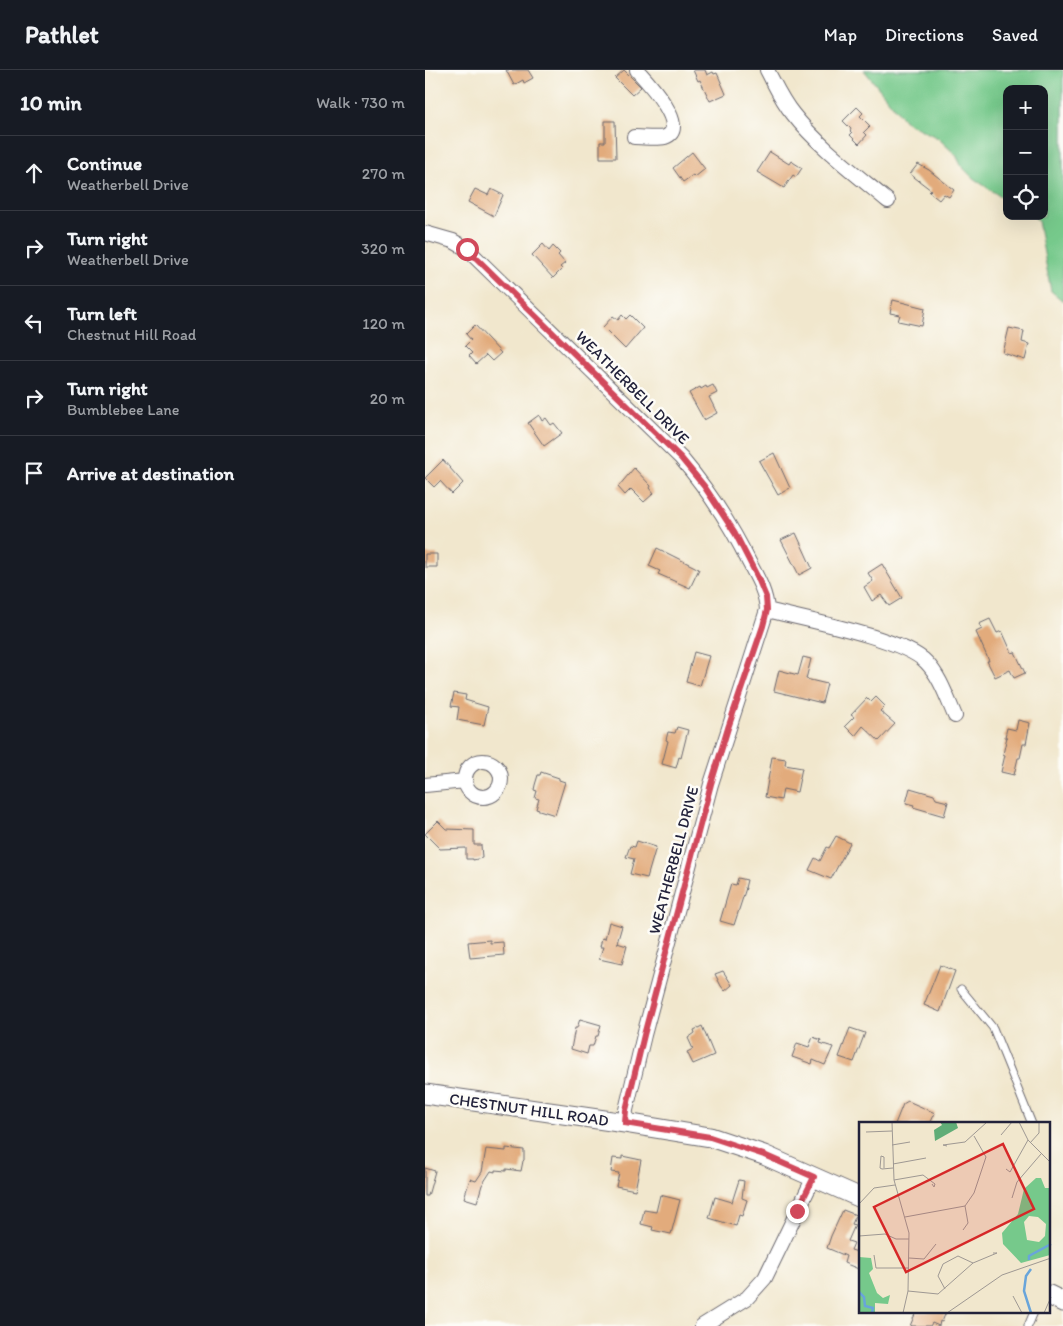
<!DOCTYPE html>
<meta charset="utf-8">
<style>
:root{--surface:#171b24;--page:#20242c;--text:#f1f3f6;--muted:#9ea1a6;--line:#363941}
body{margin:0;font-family:Itim,sans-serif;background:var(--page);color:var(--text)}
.controls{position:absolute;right:15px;top:15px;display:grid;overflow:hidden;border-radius:10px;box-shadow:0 5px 20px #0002}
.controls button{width:45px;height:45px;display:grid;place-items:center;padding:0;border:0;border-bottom:1px solid var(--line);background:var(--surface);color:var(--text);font:25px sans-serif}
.stop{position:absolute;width:15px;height:15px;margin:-11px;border:4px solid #d1495b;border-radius:50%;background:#fff}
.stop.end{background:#d1495b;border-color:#fff;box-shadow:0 1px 5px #0008}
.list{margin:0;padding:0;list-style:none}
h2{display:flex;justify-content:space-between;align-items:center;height:65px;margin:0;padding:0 20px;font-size:21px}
h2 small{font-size:16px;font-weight:400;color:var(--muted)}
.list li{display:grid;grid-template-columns:32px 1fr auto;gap:15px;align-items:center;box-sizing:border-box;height:75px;padding:0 20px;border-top:1px solid var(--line)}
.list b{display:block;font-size:19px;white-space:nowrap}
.list p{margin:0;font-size:16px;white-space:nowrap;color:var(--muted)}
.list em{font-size:16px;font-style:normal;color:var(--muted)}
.icon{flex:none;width:28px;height:28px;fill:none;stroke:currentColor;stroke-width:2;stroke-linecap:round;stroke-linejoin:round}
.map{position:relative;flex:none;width:638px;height:1256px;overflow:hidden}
header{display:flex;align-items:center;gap:30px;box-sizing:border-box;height:70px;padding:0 25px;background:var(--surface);border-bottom:1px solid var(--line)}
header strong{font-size:24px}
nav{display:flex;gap:28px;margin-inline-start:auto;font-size:18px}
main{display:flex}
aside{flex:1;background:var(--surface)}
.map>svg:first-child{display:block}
.green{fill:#76c98b;stroke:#4c7663}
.building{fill:#e2ab7b}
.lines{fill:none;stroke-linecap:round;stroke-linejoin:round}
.lane-casing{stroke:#6a676e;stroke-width:9}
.street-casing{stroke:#6a676e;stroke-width:16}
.secondary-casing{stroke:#6a676e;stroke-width:21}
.lane{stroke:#fff;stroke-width:7}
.street{stroke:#fff;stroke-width:14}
.secondary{stroke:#fff;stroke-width:19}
.route{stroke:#d1495b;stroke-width:6}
.labels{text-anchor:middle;stroke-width:5;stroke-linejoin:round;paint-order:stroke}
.street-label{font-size:16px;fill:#22223b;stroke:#fdfcf7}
.inset-river{fill:none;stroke:#69a5da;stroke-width:2.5}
.inset-road{fill:none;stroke:#9e9893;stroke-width:1}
.view{fill:#d62828;fill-opacity:0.15;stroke:#d62828;stroke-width:2.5}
.inset-edge{fill:none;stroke:#22223b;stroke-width:2.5}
</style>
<header>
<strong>Pathlet</strong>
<nav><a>Map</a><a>Directions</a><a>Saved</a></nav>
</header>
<main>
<aside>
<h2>10 min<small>Walk · 730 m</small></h2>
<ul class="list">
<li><svg class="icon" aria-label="ahead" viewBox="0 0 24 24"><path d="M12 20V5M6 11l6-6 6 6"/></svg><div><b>Continue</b><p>Weatherbell Drive</p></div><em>270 m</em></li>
<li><svg class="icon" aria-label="right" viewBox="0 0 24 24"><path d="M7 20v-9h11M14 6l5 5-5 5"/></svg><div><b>Turn right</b><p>Weatherbell Drive</p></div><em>320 m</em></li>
<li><svg class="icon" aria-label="left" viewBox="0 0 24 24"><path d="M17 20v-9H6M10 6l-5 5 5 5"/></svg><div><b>Turn left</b><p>Chestnut Hill Road</p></div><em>120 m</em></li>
<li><svg class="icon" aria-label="right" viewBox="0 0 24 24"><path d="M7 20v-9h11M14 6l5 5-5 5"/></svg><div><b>Turn right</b><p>Bumblebee Lane</p></div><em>20 m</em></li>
<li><svg class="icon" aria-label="arrive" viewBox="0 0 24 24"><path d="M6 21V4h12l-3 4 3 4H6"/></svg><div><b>Arrive at destination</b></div></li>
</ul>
</aside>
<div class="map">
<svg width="638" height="1256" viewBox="0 0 638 1256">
<rect width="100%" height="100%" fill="#fdfcf7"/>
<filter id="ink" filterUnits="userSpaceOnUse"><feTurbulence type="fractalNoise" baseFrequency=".02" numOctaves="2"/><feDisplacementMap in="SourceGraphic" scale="10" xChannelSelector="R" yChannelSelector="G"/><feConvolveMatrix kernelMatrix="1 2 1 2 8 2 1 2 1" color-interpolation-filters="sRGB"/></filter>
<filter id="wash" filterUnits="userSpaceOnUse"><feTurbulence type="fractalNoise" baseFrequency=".0096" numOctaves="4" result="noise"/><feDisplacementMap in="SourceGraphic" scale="20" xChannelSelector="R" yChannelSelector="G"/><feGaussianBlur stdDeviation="1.12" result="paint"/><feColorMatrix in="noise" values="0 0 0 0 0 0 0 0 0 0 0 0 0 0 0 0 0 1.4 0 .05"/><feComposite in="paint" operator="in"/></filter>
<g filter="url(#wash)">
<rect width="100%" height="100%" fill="#f1e7cd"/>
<path class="green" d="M439 0H638V231L626 221 613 151 608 146H619V19H582V131L548 108 537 97 531 85 513 68 481 52Z"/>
<g id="blocks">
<path class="building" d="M81 0H103L108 8 99 13 98 10 89 15Z
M199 0 216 17 207 25 190 8Z
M268 0H280L282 5 288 2 289 4 292 3 301 24 285 31 275 10 273 11Z
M432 37 438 43 435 46 445 56 439 62 442 65 434 74 425 65 427 63 425 61 426 59 418 51Z
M180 51H190L191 88H175V72H180Z
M267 82 280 99 270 107 268 105 258 112 248 98Z
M345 82 364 94 366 91 377 98 371 107 368 105 359 118 332 102Z
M493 94 504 100 529 120 524 127 519 124 514 130 504 122 506 120 485 104Z
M50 119 63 125 66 119 78 125 69 146 43 132Z
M118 174 124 181 128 176 135 183 133 185 140 193 135 197 137 199 128 208 107 185Z
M468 230 500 238 497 256 473 251 475 245 465 243Z
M197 245 201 249 205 245 218 258 200 279 178 257 188 246 193 250Z
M50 255 76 283 67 291 61 285 51 294 44 286 47 283 40 276 46 270 41 264Z
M584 258 599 261 597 272 604 274 600 290 578 283Z
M288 315 292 323 284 327 292 343 279 350 264 323 275 317 276 319 281 316 282 318Z
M114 345 117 351 121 348 126 355 129 353 137 363 119 376 103 353Z
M349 383 365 418 353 425 334 391Z
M18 390 38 413 27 424 15 411 9 417 0 408Z
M209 398 226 416 225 418 229 423 219 432 206 419 200 425 193 417Z
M371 463 387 498 374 505 356 470Z
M232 478 274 499 265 518 233 504 235 501 224 496Z
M0 484H12V497H0Z
M457 494 477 528 464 536 456 525 447 531 439 517 448 511 443 503Z
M565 549 572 563 577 561 587 583 590 582 600 603 589 608 585 600 570 607 562 591H564L551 562 557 559 554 554Z
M269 582 284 586 275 616 261 612Z
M378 587 386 589 381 609 402 614 397 633 349 621 354 600 373 605Z
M29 623 41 625 40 630 63 637 59 655 32 650 34 637 26 636Z
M451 627 460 636 455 641 470 654 454 671 438 656 430 666 420 656 429 647 426 645 442 628 446 632Z
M593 650 605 653 601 674H598L595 688H593L589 705 576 702 580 685 578 684 582 667H580L582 658 591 660Z
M252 657 263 660 256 688 254 687 251 698 237 694 243 671 241 670 243 662 250 663Z
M347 687 361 689 360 695 377 698 372 722 358 719 356 730 340 727Z
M116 702 134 708V710L140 712 130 745 111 739 114 729 110 728 112 721 109 720 110 715 113 705H115Z
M485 718 509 725 511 729 523 732 519 746 488 737 489 735 481 733Z
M13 751 21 759 49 760V775H56L57 788 48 790V789H41V778L15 779 0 764Z
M411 766 425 773 406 809 384 800 390 788 395 791 402 777 404 778Z
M212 771 231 777 222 808 205 804 209 789 201 787 205 776 210 777Z
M313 808 322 810 320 818H321L309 855 295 851 306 814 311 815Z
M184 852 197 856 192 873 202 876 197 894 174 889 178 877H175L177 868 180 869Z
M65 870V873L78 872 79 885 45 888 43 872Z
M515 895 530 901 515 942 499 935Z
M298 901 307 915 300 921 296 916 290 904Z
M155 949 176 955 173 966H171L168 976H164L162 984 146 979 150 958H152Z
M277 956 289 985 268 994 262 982 268 979 263 968 270 963 269 960Z
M425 958 440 963 429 992 414 987Z
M388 967 396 970 395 973 408 977 400 995 388 990 387 994 367 987 372 973 384 977Z
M483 1031 510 1043 505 1054H470L478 1034Z
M81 1078 99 1080V1090L98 1091 96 1101 81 1099V1101L70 1100V1102L66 1101 57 1115 52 1132 39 1128 45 1109 51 1111 57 1102 61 1079 81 1081Z
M197 1086 216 1090 210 1120 191 1116 194 1103 186 1102 188 1088 197 1089Z
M0 1098 10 1101 3 1126H0Z
M314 1110 319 1111 317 1128 322 1130 317 1146 314 1145 311 1156 284 1148 290 1127 307 1132Z
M235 1125 255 1130 246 1164 227 1160 228 1157 216 1154 219 1140 231 1142Z
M418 1140 431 1145 427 1154 430 1155 423 1171 429 1173 426 1180 436 1183V1200L419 1193 421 1186 402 1178 406 1166Z
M491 1242H521L517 1252 515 1251 514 1256 507 1253 505 1256H485Z"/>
</g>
</g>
<g filter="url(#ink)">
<use href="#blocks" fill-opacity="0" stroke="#6a676e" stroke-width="1"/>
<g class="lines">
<defs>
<path id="lane" d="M536 919 568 958 607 1054
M603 1256 609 1242"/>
<path id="street" d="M342 0C350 15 357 31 368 44 392 75 432 105 463 131
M209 67C218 67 231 69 240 67 266 58 221 10 212 0
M0 163 28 171 42 179 256 388C284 421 306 455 325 494 333 509 341 523 342 540 377 549 478 568 501 592 515 606 522 628 530 646
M40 709a18 18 0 1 1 36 0a18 18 0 1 1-36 0Z
M0 715 40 711
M200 1053 201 1040 219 965 286 714 342 540
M277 1256 322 1228 340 1208 389 1107"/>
<path id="secondary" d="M0 1024 200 1053 285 1067 339 1085 436 1128
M624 1225 638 1232"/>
</defs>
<use href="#lane" class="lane-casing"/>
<use href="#street" class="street-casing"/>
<use href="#secondary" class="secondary-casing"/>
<use href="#lane" class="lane"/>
<use href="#street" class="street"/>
<use href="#secondary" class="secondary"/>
</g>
</g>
<g class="lines" filter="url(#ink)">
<path class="route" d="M42 179 256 388 279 416 310 463 332 506 341 527 342 540 338 556 303 658 286 714 219 965 201 1040 200 1053 285 1067 339 1085 389 1107 372 1141"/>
</g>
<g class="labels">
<g class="street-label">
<text transform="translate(208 317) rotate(45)" y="6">WEATHERBELL DRIVE</text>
<text transform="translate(248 790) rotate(-75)" y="6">WEATHERBELL DRIVE</text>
<text transform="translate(104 1039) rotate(8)" y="6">CHESTNUT HILL ROAD</text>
</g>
</g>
<g transform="translate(434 1052)">
<rect width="191" height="191" fill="#f1e7cd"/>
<path d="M177 56H182L186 66H191V133L162 141 144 122 143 111 159 92 165 67ZM170 94 179 95 187 102 186 114 180 120 168 118 165 100ZM0 135 12 136 14 147 10 151 18 171 24 176 31 173 29 182 16 181V191H0Z" fill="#76c98b" fill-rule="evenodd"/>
<path d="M81 0H97L99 6 76 19 75 8 83 3Z" fill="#60ad77"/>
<path class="inset-river" d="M170 138V134L192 122M0 170 5 175 6 184 14 186 13 191M172 191 165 169 167 154 172 147"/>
<path class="inset-road" d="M33 0 35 58 50 111 49 169 44 191M160 0 169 18 192 41M7 10 33 9M142 13 153 0M171 21 180 11V0M33 23 51 20M88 24 84 23 106 20 128 0M34 42 67 36M25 46V35L22 34 21 46 23 47 34 46M147 47 151 50 169 18M35 58 64 53 76 62 75 65 73 62M153 76 158 60 182 32M0 82 15 66 36 63M46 95 106 84M104 108 109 101 106 84 115 71 127 35 115 14M0 114 26 112 37 117H50M15 133 17 146H50M50 136 65 137 77 122M86 167 79 154 84 142 99 134 114 141M49 169 79 172 114 141 138 131H134M154 174 163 191M88 191 143 153 192 136M185 191 192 175"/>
<path class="view" d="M144 22 175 87 47 150 15 85Z"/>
<rect width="191" height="191" class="inset-edge"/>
</g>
</svg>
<div class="controls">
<button>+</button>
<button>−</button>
<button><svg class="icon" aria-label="locate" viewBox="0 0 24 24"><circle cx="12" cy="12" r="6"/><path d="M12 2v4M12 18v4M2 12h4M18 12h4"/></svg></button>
</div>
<div class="stop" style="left:42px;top:179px"></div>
<div class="stop end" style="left:372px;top:1141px"></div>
</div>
</main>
